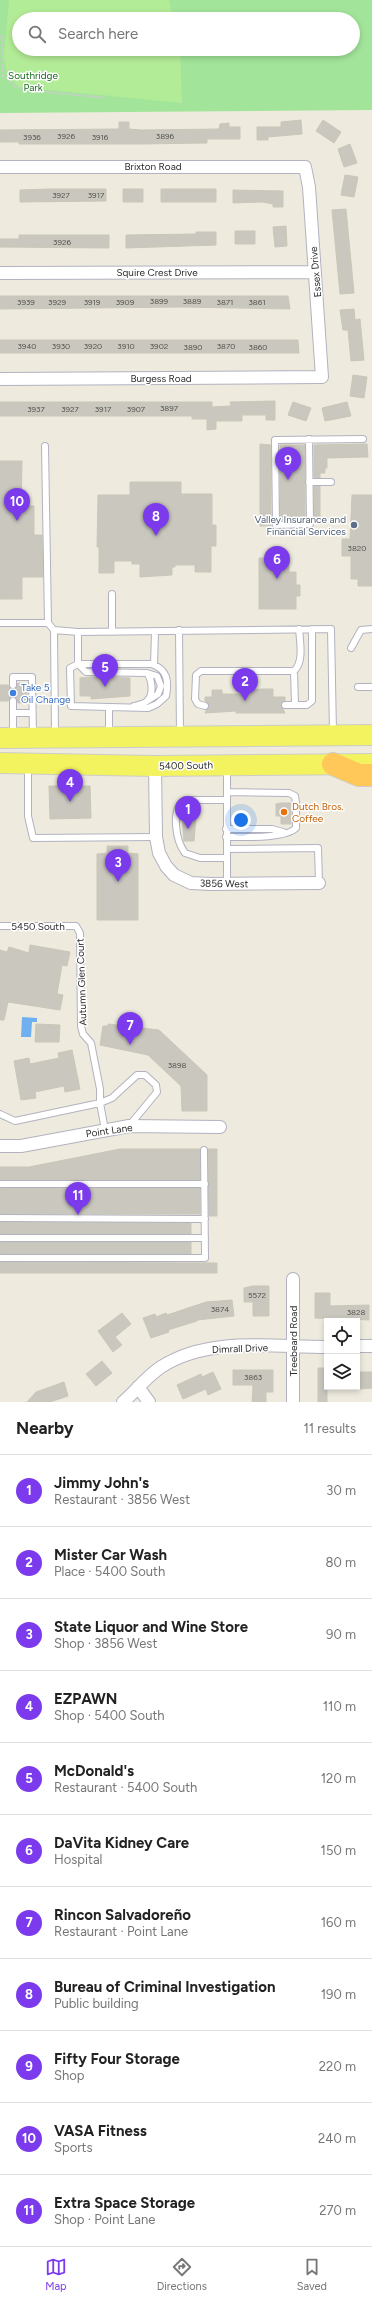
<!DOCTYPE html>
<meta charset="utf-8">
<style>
:root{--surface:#fff;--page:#f2f2f2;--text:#222;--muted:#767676;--line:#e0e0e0;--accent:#7c3aed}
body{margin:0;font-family:Figtree,sans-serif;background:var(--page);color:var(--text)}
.controls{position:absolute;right:12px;bottom:12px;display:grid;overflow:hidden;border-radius:0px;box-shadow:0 2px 6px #0003}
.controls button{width:36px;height:36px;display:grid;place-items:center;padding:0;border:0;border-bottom:1px solid var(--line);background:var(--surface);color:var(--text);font:20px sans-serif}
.you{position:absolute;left:241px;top:820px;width:14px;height:14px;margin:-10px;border:3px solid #fff;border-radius:50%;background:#1a73e8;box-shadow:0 0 0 6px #1a73e833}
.badge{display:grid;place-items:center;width:26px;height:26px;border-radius:50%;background:var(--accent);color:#fff;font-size:13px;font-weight:700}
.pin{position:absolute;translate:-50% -33px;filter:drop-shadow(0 1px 2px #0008)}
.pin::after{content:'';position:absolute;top:21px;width:14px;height:12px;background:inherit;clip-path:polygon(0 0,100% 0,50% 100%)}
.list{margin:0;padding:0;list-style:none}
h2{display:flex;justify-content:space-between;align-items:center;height:52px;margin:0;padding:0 16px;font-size:17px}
h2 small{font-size:13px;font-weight:400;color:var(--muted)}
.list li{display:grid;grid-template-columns:26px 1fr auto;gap:12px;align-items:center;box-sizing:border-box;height:72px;padding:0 16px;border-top:1px solid var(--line)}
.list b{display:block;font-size:15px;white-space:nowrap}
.list p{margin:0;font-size:13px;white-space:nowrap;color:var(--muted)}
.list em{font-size:13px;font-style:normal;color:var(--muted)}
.icon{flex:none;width:22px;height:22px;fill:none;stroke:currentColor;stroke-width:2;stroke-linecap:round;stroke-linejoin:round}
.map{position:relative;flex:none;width:372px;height:1402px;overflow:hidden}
.search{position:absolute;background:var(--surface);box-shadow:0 2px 6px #0003;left:12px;right:12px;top:12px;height:44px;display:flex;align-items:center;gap:10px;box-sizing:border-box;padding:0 14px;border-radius:22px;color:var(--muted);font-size:15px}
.sheet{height:844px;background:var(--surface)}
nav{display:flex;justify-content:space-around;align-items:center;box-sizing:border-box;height:56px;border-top:1px solid var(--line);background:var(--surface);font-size:11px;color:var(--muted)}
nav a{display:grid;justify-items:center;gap:2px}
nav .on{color:var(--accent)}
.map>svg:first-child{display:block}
.green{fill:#a2e59a;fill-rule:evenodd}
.pitch{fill:#b3ec96}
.water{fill:#70b0f1}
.building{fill:#c9c7be;stroke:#cac7b8}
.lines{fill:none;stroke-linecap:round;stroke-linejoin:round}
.service-casing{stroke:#b2b2c0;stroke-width:8}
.minor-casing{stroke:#b2b2c0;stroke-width:14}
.primary-casing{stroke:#ccc;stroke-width:22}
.motorway-casing{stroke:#ccc;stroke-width:24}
.path{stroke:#ccc;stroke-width:2;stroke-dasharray:3 2;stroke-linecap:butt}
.service{stroke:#fff;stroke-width:6}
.minor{stroke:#fff;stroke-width:12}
.primary{stroke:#f2f35e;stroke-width:20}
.motorway{stroke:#ffc858;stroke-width:22}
.service-dot{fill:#5c6f8a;stroke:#fff;stroke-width:1.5}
.shop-dot{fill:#3f7fe0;stroke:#fff;stroke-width:1.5}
.food-dot{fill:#e8710a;stroke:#fff;stroke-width:1.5}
.labels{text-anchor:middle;stroke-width:3;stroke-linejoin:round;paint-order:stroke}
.number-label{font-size:8px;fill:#535350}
.park-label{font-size:10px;fill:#1a6c1c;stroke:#fff}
.street-label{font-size:10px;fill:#2c2c2c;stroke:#fff}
.service-label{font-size:10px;fill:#4e5e75;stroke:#fff;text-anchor:end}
.shop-label{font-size:10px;fill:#366cbe;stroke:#fff;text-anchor:start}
.food-label{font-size:10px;fill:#c56008;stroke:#fff;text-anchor:start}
</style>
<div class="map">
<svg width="372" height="1402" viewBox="0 0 372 1402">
<rect width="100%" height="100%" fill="#eeebde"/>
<path class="green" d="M0 0H372V110L0 113ZM19 19H353V49H19Z"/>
<path class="pitch" d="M9 0H169L173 19H19V49H180L182 103 19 87 7 75 4 57Z"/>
<path class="water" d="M22 1017 37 1018V1022H32L31 1037H21Z"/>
<path class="building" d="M301 120 302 134 268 137V140H257V127H281V122Z
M323 120 341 132 334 143 316 131Z
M119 122H129V129L142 130 219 129 220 124 229 123V127H240V139H207V143L142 144H19V142H0V130L119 129Z
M350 144 357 163 344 167 338 149Z
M345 175 358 177 354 197 341 195Z
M49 189H106V201L20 202V190Z
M123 189H143V202H123Z
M161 189H216V202H161Z
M233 190 283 191V207H273V204L263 202 233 203Z
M346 209 354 293 340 294 332 210Z
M286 226 287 246 275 247 273 227Z
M235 231H255V244H235Z
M196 232H216V245L126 248V235L196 234Z
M19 235H109V248L0 247V239H19Z
M60 296H288L290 309 182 307 0 309V296Z
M354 309 355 320 360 319 364 360 351 361 348 330H343L340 310Z
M0 340H298L299 353H0Z
M353 375 367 377 364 398 350 396Z
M275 401V420H266V415H242V421H216V429L207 430V419H192V416H0V402H212V407L231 406 230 402Z
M293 402 311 408 306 421 288 415Z
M347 402 351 416 325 421 322 408Z
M260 444 271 445V526H260Z
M367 444 368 457 327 458V468H325V473H320V478H314V445Z
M280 445H305V519L280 520Z
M0 461H22L21 506H34V535H42L43 577H22V599H0Z
M130 482H181V494H212V525H216V546H211V572H195V565H175V567H172V575L140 577V564H132V561H114V573H99V547H97L98 495H130Z
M314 486H320V519H314Z
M352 495H372V586H358V579H351V556H342V539H350Z
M259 558H289V572H296V585H300V596H296V609H259Z
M90 677 130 678V696L91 699V696H80V678Z
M18 683H27V703H18L13 697 8 701H0V685H8L13 689Z
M262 689H273V697H285V701L281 705 285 713H236V711L205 713 209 705 205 701V697H212V690H222V694H249V690Z
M49 786H90L91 818 50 819Z
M281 803H291V824H281V816H276V804Z
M182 817H196L194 841H184Z
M107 846H128V853L138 854V920H97V854L107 853Z
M30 945 70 952 67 966 62 965 57 994 63 995 60 1010 8 1002 4 1020H0V950L7 952 9 947 29 953Z
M36 1024 60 1025 59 1042H35Z
M108 1024 159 1030 207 1075V1111H182L181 1086 148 1055 100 1045 103 1026H108Z
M72 1050 80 1089 65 1092 64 1086 35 1092 36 1098 21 1100 14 1061 29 1058 30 1064 59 1058 58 1053Z
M120 1149H200V1180H0V1167H29Z
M208 1149H217V1216H209Z
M0 1188H200V1214H0Z
M0 1222 191 1223V1234H0Z
M0 1242H191V1254H0Z
M0 1262 217 1263V1273H0Z
M253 1286H269V1316H253V1302H244V1288Z
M315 1293H330V1306L369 1305V1320L315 1318Z
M232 1300 234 1316 197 1320V1321L168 1330 169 1332 151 1338 143 1318 155 1314 156 1317 166 1313 167 1315 206 1302Z
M122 1313 131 1324 115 1337 122 1345 113 1352 98 1331Z
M102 1361 112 1373 96 1386 86 1374Z
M318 1368H327V1402H318Z
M233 1370H273V1392H266V1402H252L253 1385H233Z
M213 1372 221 1389 208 1395 206 1389 183 1399 177 1385 201 1374 202 1377Z
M360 1372H372V1388L360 1389Z
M64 1382 68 1396 50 1402H27L36 1392Z"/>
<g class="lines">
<defs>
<path id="service" d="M309 439 310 524 276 525 275 440 363 439
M45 446 48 623 54 630 55 734
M309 482H331
M112 594V632
M0 623H48
M54 630 78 632 331 629 333 732
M179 630 180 735
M78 632V664L86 672 147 673C152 679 154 695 147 701 144 704 138 705 134 706
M351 648 361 630 372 629
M78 664H151C167 669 169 680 166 696L157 704 148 708 71 706 70 668Z
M154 665 155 631
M294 671 295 705
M147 673 157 676 161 686 158 694 147 701
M13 685V677H32L33 734
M358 687H372
M13 701V713
M285 705H307L312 701V629
M205 706 198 704 195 699 196 675 201 671H294C304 662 300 642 299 629
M109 707V734
M13 734V713H32
M28 765V816L33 838 156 837
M227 769V884
M227 792 289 793 295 796 296 803
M226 800H185C170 809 176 841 185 853L200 858H227
M226 829H272L283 832
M226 837C243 837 285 839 296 828V807
M227 849 318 848 319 883
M0 926H76L80 933 81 1026 83 1034 91 1043 100 1089V1103L105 1130
M0 1114 15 1121 100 1103 112 1098 137 1075H145L156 1085 157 1092 129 1126
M0 1184H205
M0 1218 205 1219
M0 1238H205
M0 1258H205L204 1150"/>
<path id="minor" d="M0 167H305L309 187 322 377 0 379
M0 273 315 272
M155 766 156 837 159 853 166 866 174 875 191 883 211 884 319 883
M0 1146H21L129 1126 220 1127
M357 1346H372
M138 1387 149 1402
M123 1402C136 1391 146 1377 161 1367 209 1336 272 1347 327 1347
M293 1402V1279"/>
<path id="primary" d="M0 738 372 735
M0 763 155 766 372 764"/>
<path id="motorway" d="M333 764 359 775H372"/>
</defs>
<use href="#service" class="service-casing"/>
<use href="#minor" class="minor-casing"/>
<use href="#primary" class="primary-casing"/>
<use href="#motorway" class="motorway-casing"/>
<path class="path" d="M0 36 3 37V75L15 86 26 90 106 98"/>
<use href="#service" class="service"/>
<use href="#minor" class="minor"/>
<use href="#primary" class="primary"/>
<use href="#motorway" class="motorway"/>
</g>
<circle class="service-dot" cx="354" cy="525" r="4"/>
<circle class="shop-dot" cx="13" cy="693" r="4"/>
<circle class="food-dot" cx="284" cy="812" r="4"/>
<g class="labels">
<g class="number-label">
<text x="66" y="139">3926</text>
<text x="165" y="139">3896</text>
<text x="32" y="140">3936</text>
<text x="100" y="140">3916</text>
<text x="61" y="198">3927</text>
<text x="96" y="198">3917</text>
<text x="62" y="245">3926</text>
<text x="159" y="304">3899</text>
<text x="192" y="304">3889</text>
<text x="26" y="305">3939</text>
<text x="57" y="305">3929</text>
<text x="92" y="305">3919</text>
<text x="125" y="305">3909</text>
<text x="225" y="305">3871</text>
<text x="257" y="305">3861</text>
<text x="27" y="349">3940</text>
<text x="61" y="349">3930</text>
<text x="93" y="349">3920</text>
<text x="126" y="349">3910</text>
<text x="159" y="349">3902</text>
<text x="226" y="349">3870</text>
<text x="193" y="350">3890</text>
<text x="258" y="350">3860</text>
<text x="169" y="411">3897</text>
<text x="36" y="412">3937</text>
<text x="70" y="412">3927</text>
<text x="103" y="412">3917</text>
<text x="136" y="412">3907</text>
<text x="357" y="551">3820</text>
<text x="177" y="1068">3898</text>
<text x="257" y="1298">5572</text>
<text x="220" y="1312">3874</text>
<text x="356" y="1315">3828</text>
<text x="253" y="1380">3863</text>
</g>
<g class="park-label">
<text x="33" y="79">Southridge<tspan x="33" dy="12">Park</tspan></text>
</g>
<g class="street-label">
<text x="153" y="170">Brixton Road</text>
<text x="157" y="276">Squire Crest Drive</text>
<text transform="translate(315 272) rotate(-95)" y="4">Essex Drive</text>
<text x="161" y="382">Burgess Road</text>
<text transform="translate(186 765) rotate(-1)" y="4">5400 South</text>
<text transform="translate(224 883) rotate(1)" y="4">3856 West</text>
<text x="38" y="930">5450 South</text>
<text transform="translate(81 982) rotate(-92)" y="4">Autumn Glen Court</text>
<text transform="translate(109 1130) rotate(-8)" y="4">Point Lane</text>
<text transform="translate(293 1341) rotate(-90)" y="4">Treebeard Road</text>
<text transform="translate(240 1348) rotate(-2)" y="4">Dimrall Drive</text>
</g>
<g class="service-label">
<text x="346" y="523">Valley Insurance and<tspan x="346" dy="12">Financial Services</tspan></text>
</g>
<g class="shop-label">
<text x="21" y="691">Take 5<tspan x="21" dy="12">Oil Change</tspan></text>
</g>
<g class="food-label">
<text x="292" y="810">Dutch Bros.<tspan x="292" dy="12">Coffee</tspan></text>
</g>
</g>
</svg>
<div class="controls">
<button><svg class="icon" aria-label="locate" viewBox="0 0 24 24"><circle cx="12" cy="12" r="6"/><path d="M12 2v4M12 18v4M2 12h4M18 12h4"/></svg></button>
<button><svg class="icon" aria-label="layers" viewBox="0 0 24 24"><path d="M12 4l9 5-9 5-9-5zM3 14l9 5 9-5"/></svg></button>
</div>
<div class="you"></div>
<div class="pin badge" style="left:188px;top:829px">1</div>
<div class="pin badge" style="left:245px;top:701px">2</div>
<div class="pin badge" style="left:118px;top:882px">3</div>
<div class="pin badge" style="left:70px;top:802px">4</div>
<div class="pin badge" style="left:105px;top:687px">5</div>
<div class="pin badge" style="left:277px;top:579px">6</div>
<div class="pin badge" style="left:130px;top:1045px">7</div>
<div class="pin badge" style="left:156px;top:536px">8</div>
<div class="pin badge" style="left:288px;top:480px">9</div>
<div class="pin badge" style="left:17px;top:521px">10</div>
<div class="pin badge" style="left:78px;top:1215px">11</div>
<div class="search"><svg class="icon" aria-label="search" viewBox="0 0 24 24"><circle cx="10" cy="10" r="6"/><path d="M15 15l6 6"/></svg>Search here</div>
</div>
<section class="sheet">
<h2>Nearby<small>11 results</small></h2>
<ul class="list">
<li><span class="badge">1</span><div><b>Jimmy John's</b><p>Restaurant · 3856 West</p></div><em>30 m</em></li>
<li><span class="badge">2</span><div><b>Mister Car Wash</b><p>Place · 5400 South</p></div><em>80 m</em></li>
<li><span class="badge">3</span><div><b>State Liquor and Wine Store</b><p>Shop · 3856 West</p></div><em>90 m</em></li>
<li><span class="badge">4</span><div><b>EZPAWN</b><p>Shop · 5400 South</p></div><em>110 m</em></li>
<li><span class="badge">5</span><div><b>McDonald's</b><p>Restaurant · 5400 South</p></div><em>120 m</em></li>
<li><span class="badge">6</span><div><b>DaVita Kidney Care</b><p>Hospital</p></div><em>150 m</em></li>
<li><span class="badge">7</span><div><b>Rincon Salvadoreño</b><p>Restaurant · Point Lane</p></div><em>160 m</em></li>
<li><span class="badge">8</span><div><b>Bureau of Criminal Investigation</b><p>Public building</p></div><em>190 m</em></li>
<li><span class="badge">9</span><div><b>Fifty Four Storage</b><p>Shop</p></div><em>220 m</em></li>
<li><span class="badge">10</span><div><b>VASA Fitness</b><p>Sports</p></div><em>240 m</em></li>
<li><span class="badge">11</span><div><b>Extra Space Storage</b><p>Shop · Point Lane</p></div><em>270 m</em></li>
</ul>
</section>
<nav>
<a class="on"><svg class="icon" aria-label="map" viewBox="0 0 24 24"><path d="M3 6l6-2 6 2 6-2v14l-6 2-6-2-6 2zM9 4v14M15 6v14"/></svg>Map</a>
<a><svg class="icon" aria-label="directions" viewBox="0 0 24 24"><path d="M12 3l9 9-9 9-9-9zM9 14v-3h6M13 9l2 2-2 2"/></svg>Directions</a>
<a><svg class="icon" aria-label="saved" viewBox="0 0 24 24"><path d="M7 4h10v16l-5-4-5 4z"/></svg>Saved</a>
</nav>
